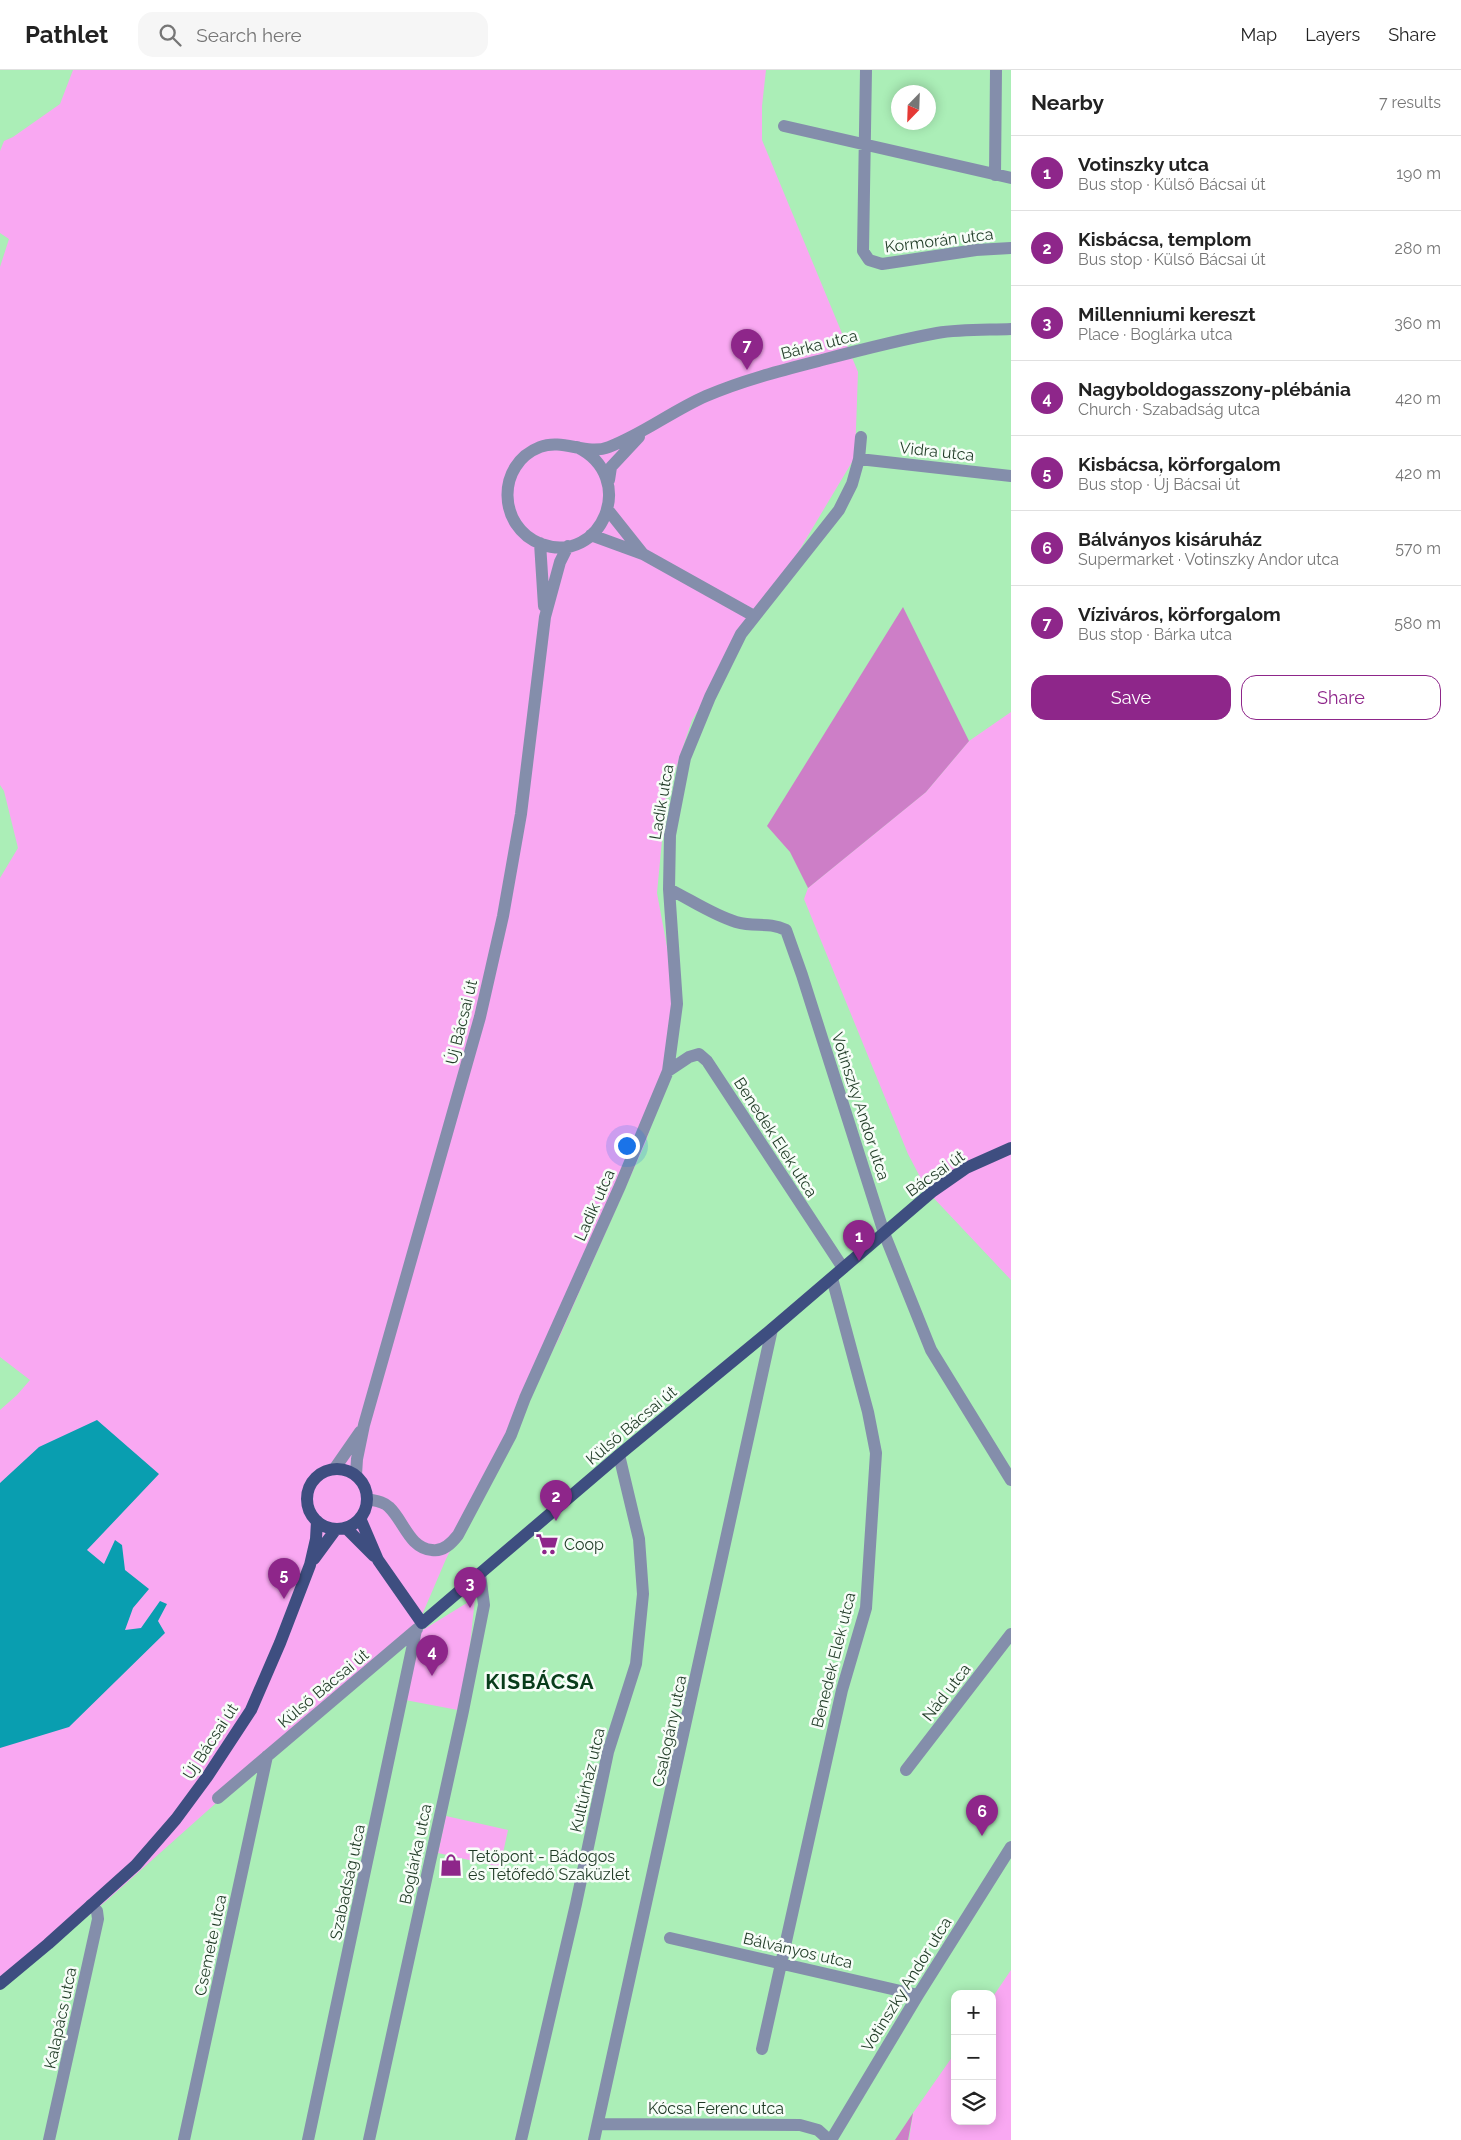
<!DOCTYPE html>
<meta charset="utf-8">
<style>
:root{--surface:#fff;--page:#f6f6f6;--text:#222;--muted:#767676;--line:#e0e0e0;--accent:#8e268a}
body{margin:0;font-family:Raleway,sans-serif;background:var(--page);color:var(--text)}
.controls{position:absolute;right:15px;bottom:15px;display:grid;overflow:hidden;border-radius:10px;box-shadow:0 2px 12px #0003}
.controls button{width:45px;height:45px;display:grid;place-items:center;padding:0;border:0;border-bottom:1px solid var(--line);background:var(--surface);color:var(--text);font:25px sans-serif}
.compass{position:absolute;left:891px;top:15px;width:45px;height:45px;border-radius:50%;background:var(--surface);box-shadow:0 2px 12px #0003;rotate:203deg}
.you{position:absolute;left:626px;top:1075px;width:18px;height:18px;margin:-12px;border:4px solid #fff;border-radius:50%;background:#1a73e8;box-shadow:0 0 0 8px #1a73e833}
.badge{display:grid;place-items:center;width:32px;height:32px;border-radius:50%;background:var(--accent);color:#fff;font-size:16px;font-weight:700}
.pin{position:absolute;translate:-50% -41px;filter:drop-shadow(0 1px 2px #0008)}
.pin::after{content:'';position:absolute;top:26px;width:18px;height:15px;background:inherit;clip-path:polygon(0 0,100% 0,50% 100%)}
.list{margin:0;padding:0;list-style:none}
h2{display:flex;justify-content:space-between;align-items:center;height:65px;margin:0;padding:0 20px;font-size:21px}
h2 small{font-size:16px;font-weight:400;color:var(--muted)}
.list li{display:grid;grid-template-columns:32px 1fr auto;gap:15px;align-items:center;box-sizing:border-box;height:75px;padding:0 20px;border-top:1px solid var(--line)}
.list b{display:block;font-size:19px;white-space:nowrap}
.list p{margin:0;font-size:16px;white-space:nowrap;color:var(--muted)}
.list em{font-size:16px;font-style:normal;color:var(--muted)}
.actions{display:flex;gap:10px;padding:15px 20px}
.actions a{flex:1;padding:11px 0;border:1px solid var(--accent);border-radius:15px;text-align:center;font-size:18px;color:var(--accent)}
.actions .main{background:var(--accent);color:#fff}
.icon{flex:none;width:28px;height:28px;fill:none;stroke:currentColor;stroke-width:2;stroke-linecap:round;stroke-linejoin:round}
.map{position:relative;flex:none;width:1011px;height:2070px;overflow:hidden}
header{display:flex;align-items:center;gap:30px;box-sizing:border-box;height:70px;padding:0 25px;background:var(--surface);border-bottom:1px solid var(--line)}
header strong{font-size:24px}
nav{display:flex;gap:28px;margin-inline-start:auto;font-size:18px}
.search{width:350px;height:45px;background:var(--page);display:flex;align-items:center;gap:12px;box-sizing:border-box;padding:0 18px;border-radius:15px;color:var(--muted);font-size:19px}
main{display:flex}
aside{flex:1;background:var(--surface)}
.map>svg:first-child{display:block}
.green{fill:#f9a8f2}
.forest{fill:#cd7ec7}
.water{fill:#099eb0}
.lines{fill:none;stroke-linecap:round;stroke-linejoin:round}
.minor{stroke:#848eab;stroke-width:12}
.major{stroke:#3e4e80;stroke-width:12}
.labels{text-anchor:middle;stroke-width:5;stroke-linejoin:round;paint-order:stroke}
.street-label{font-size:16px;fill:#1f3a25;stroke:#f7fdf8}
.poi-label{font-size:16px;fill:#1f3a25;stroke:#f7fdf8;text-anchor:start}
.district-label{font-size:21px;font-weight:bold;letter-spacing:1px;fill:#083c1a;stroke:#f7fdf8}
</style>
<header>
<strong>Pathlet</strong>
<div class="search"><svg class="icon" aria-label="search" viewBox="0 0 24 24"><circle cx="10" cy="10" r="6"/><path d="M15 15l6 6"/></svg>Search here</div>
<nav><a>Map</a><a>Layers</a><a>Share</a></nav>
</header>
<main>
<div class="map">
<svg width="1011" height="2070" viewBox="0 0 1011 2070">
<rect width="100%" height="100%" fill="#abeeb7"/>
<path class="green" d="M73 0H766L762 36V70L858 302 855 387 769 531 692 650 666 728 657 823 674 915 669 999 646 1071 558 1270 446 1489 413 1566 475 1528 463 1641 400 1629 411 1569 243 1709 105 1832 0 1919V1340L17 1325 30 1310 0 1287V808L18 778 4 721 0 715V197L9 169 0 163V81L4 71 13 67 60 34Z
M1011 642V1210L928 1122 908 1084 804 829 808 818 926 722 969 671Z
M446 1746 508 1760 500 1797 438 1783Z
M1011 1900V2070H909L913 2043 955 1983V2051H992V1928Z"/>
<path class="forest" d="M903 537 969 671 926 722 808 818 790 782 767 756Z
M913 2043 908 2070H895Z"/>
<path class="water" d="M97 1350 159 1404 87 1480 104 1494 115 1470 122 1475 125 1500 149 1519 133 1538 125 1560 141 1558 160 1531 167 1534 158 1551 165 1563 69 1657 0 1678V1413L39 1377Z"/>
<g class="lines">
<path class="minor" d="M866 0 863 181 869 190 882 194 976 180 1011 178
M784 56 1011 108
M995 105 996 0
M577 377C639 407 602 496 541 474 497 457 496 394 540 377 563 368 586 386 609 377 643 364 672 341 706 326 743 310 783 300 822 290 860 280 898 270 937 263 961 259 987 260 1011 259
M859 389 1011 406
M609 410 611 397 639 367
M608 440 643 484
M591 465 643 484 754 546
M540 473 544 536
M669 819C691 830 713 845 736 852 756 858 767 851 786 860L802 905 884 1163 931 1280 1011 1410
M668 1001 689 987 699 984 707 991 843 1198
M335 1398 360 1362
M356 1405 357 1389 364 1355 480 947 503 846 521 744 545 547 560 492 568 476
M367 1429C375 1431 383 1431 389 1437 404 1451 409 1478 432 1480 443 1482 451 1474 458 1465L511 1365 525 1328 620 1116 668 1001 677 934 669 819 670 765 685 688 710 627 741 564 839 440 852 414 859 389 861 367
M906 1700 1011 1564
M218 1728 417 1559
M670 1868 918 1925
M762 1979 842 1620 866 1538 876 1383 868 1342 832 1208
M598 2054 800 2055 818 2060 829 2070
M49 2070 98 1849 97 1841 91 1835
M184 2070 267 1686
M308 2070 416 1560
M369 2070 463 1641 484 1535 480 1504
M521 2070 576 1834 608 1682 636 1594 643 1524 639 1469 619 1385
M594 2070 772 1259
M831 2070 918 1925 1011 1777"/>
<path class="major" d="M307 1429a30 30 0 1 1 60 0a30 30 0 1 1-60 0Z
M360 1448 378 1490 422 1553 619 1385 772 1259 933 1121 966 1098 1011 1078
M346 1458 374 1486
M314 1489 336 1459
M0 1914 48 1874 136 1795 176 1749 207 1707 251 1640 280 1573 310 1495 316 1469 317 1451"/>
</g>
<defs>
<symbol id="supermarket-bare" viewBox="-9 -9 18 18"><path d="M-6-5.5h2.5l.6 2H6L4.5 2H-2.5L-4.4-4H-6ZM-1.5 3.2a1.3 1.3 0 1 0 .1 0ZM3 3.2a1.3 1.3 0 1 0 .1 0Z" fill="#8e268a" stroke="#f7fdf8" stroke-width="2.5" paint-order="stroke"/></symbol>
<symbol id="shop-bare" viewBox="-9 -9 18 18"><path d="M-5-2.5h2.3a2.7 3.5 0 0 1 5.4 0H5L5.5 6h-11ZM-1.5-2.5h3a1.5 2.3 0 0 0-3 0Z" fill="#8e268a" stroke="#f7fdf8" stroke-width="2.5" paint-order="stroke"/></symbol>
</defs>
<g fill-rule="evenodd">
<use href="#supermarket-bare" x="531" y="1458" width="32" height="32"/>
<use href="#shop-bare" x="435" y="1779" width="32" height="32"/>
</g>
<g class="labels">
<g class="street-label">
<text transform="translate(939 170) rotate(-7)" y="6">Kormorán utca</text>
<text transform="translate(819 274) rotate(-14)" y="6">Bárka utca</text>
<text transform="translate(937 381) rotate(6)" y="6">Vidra utca</text>
<text transform="translate(661 732) rotate(-80)" y="6">Ladik utca</text>
<text transform="translate(461 952) rotate(-76)" y="6">Új Bácsai út</text>
<text transform="translate(861 1036) rotate(72)" y="6">Votinszky Andor utca</text>
<text transform="translate(776 1067) rotate(57)" y="6">Benedek Elek utca</text>
<text transform="translate(935 1103) rotate(-35)" y="6">Bácsai út</text>
<text transform="translate(594 1135) rotate(-66)" y="6">Ladik utca</text>
<text transform="translate(631 1355) rotate(-40)" y="6">Külső Bácsai út</text>
<text transform="translate(833 1590) rotate(-76)" y="6">Benedek Elek utca</text>
<text transform="translate(323 1618) rotate(-40)" y="6">Külső Bácsai út</text>
<text transform="translate(946 1622) rotate(-52)" y="6">Nád utca</text>
<text transform="translate(669 1661) rotate(-78)" y="6">Csalogány utca</text>
<text transform="translate(210 1671) rotate(-57)" y="6">Új Bácsai út</text>
<text transform="translate(587 1710) rotate(-77)" y="6">Kultúrház utca</text>
<text transform="translate(415 1784) rotate(-78)" y="6">Boglárka utca</text>
<text transform="translate(347 1812) rotate(-78)" y="6">Szabadság utca</text>
<text transform="translate(210 1875) rotate(-78)" y="6">Csemete utca</text>
<text transform="translate(798 1880) rotate(13)" y="6">Bálványos utca</text>
<text transform="translate(906 1914) rotate(-58)" y="6">Votinszky Andor utca</text>
<text transform="translate(60 1948) rotate(-78)" y="6">Kalapács utca</text>
<text x="716" y="2044">Kócsa Ferenc utca</text>
</g>
<g class="poi-label">
<text x="564" y="1480">Coop</text>
<text x="468" y="1792">Tetőpont - Bádogos<tspan x="468" dy="18">és Tetőfedő Szaküzlet</tspan></text>
</g>
<g class="district-label">
<text x="540" y="1619">KISBÁCSA</text>
</g>
</g>
</svg>
<div class="controls">
<button>+</button>
<button>−</button>
<button><svg class="icon" aria-label="layers" viewBox="0 0 24 24"><path d="M12 4l9 5-9 5-9-5zM3 14l9 5 9-5"/></svg></button>
</div>
<svg class="compass" viewBox="-18 -18 36 36"><path d="M0-13l5 13h-10z" fill="#e53935"/><path d="M0 13l5-13h-10z" fill="#767676"/></svg>
<div class="you"></div>
<div class="pin badge" style="left:859px;top:1191px">1</div>
<div class="pin badge" style="left:556px;top:1451px">2</div>
<div class="pin badge" style="left:470px;top:1538px">3</div>
<div class="pin badge" style="left:432px;top:1606px">4</div>
<div class="pin badge" style="left:284px;top:1529px">5</div>
<div class="pin badge" style="left:982px;top:1766px">6</div>
<div class="pin badge" style="left:747px;top:300px">7</div>
</div>
<aside>
<h2>Nearby<small>7 results</small></h2>
<ul class="list">
<li><span class="badge">1</span><div><b>Votinszky utca</b><p>Bus stop · Külső Bácsai út</p></div><em>190 m</em></li>
<li><span class="badge">2</span><div><b>Kisbácsa, templom</b><p>Bus stop · Külső Bácsai út</p></div><em>280 m</em></li>
<li><span class="badge">3</span><div><b>Millenniumi kereszt</b><p>Place · Boglárka utca</p></div><em>360 m</em></li>
<li><span class="badge">4</span><div><b>Nagyboldogasszony-plébánia</b><p>Church · Szabadság utca</p></div><em>420 m</em></li>
<li><span class="badge">5</span><div><b>Kisbácsa, körforgalom</b><p>Bus stop · Új Bácsai út</p></div><em>420 m</em></li>
<li><span class="badge">6</span><div><b>Bálványos kisáruház</b><p>Supermarket · Votinszky Andor utca</p></div><em>570 m</em></li>
<li><span class="badge">7</span><div><b>Víziváros, körforgalom</b><p>Bus stop · Bárka utca</p></div><em>580 m</em></li>
</ul>
<div class="actions"><a class="main">Save</a><a>Share</a></div>
</aside>
</main>
